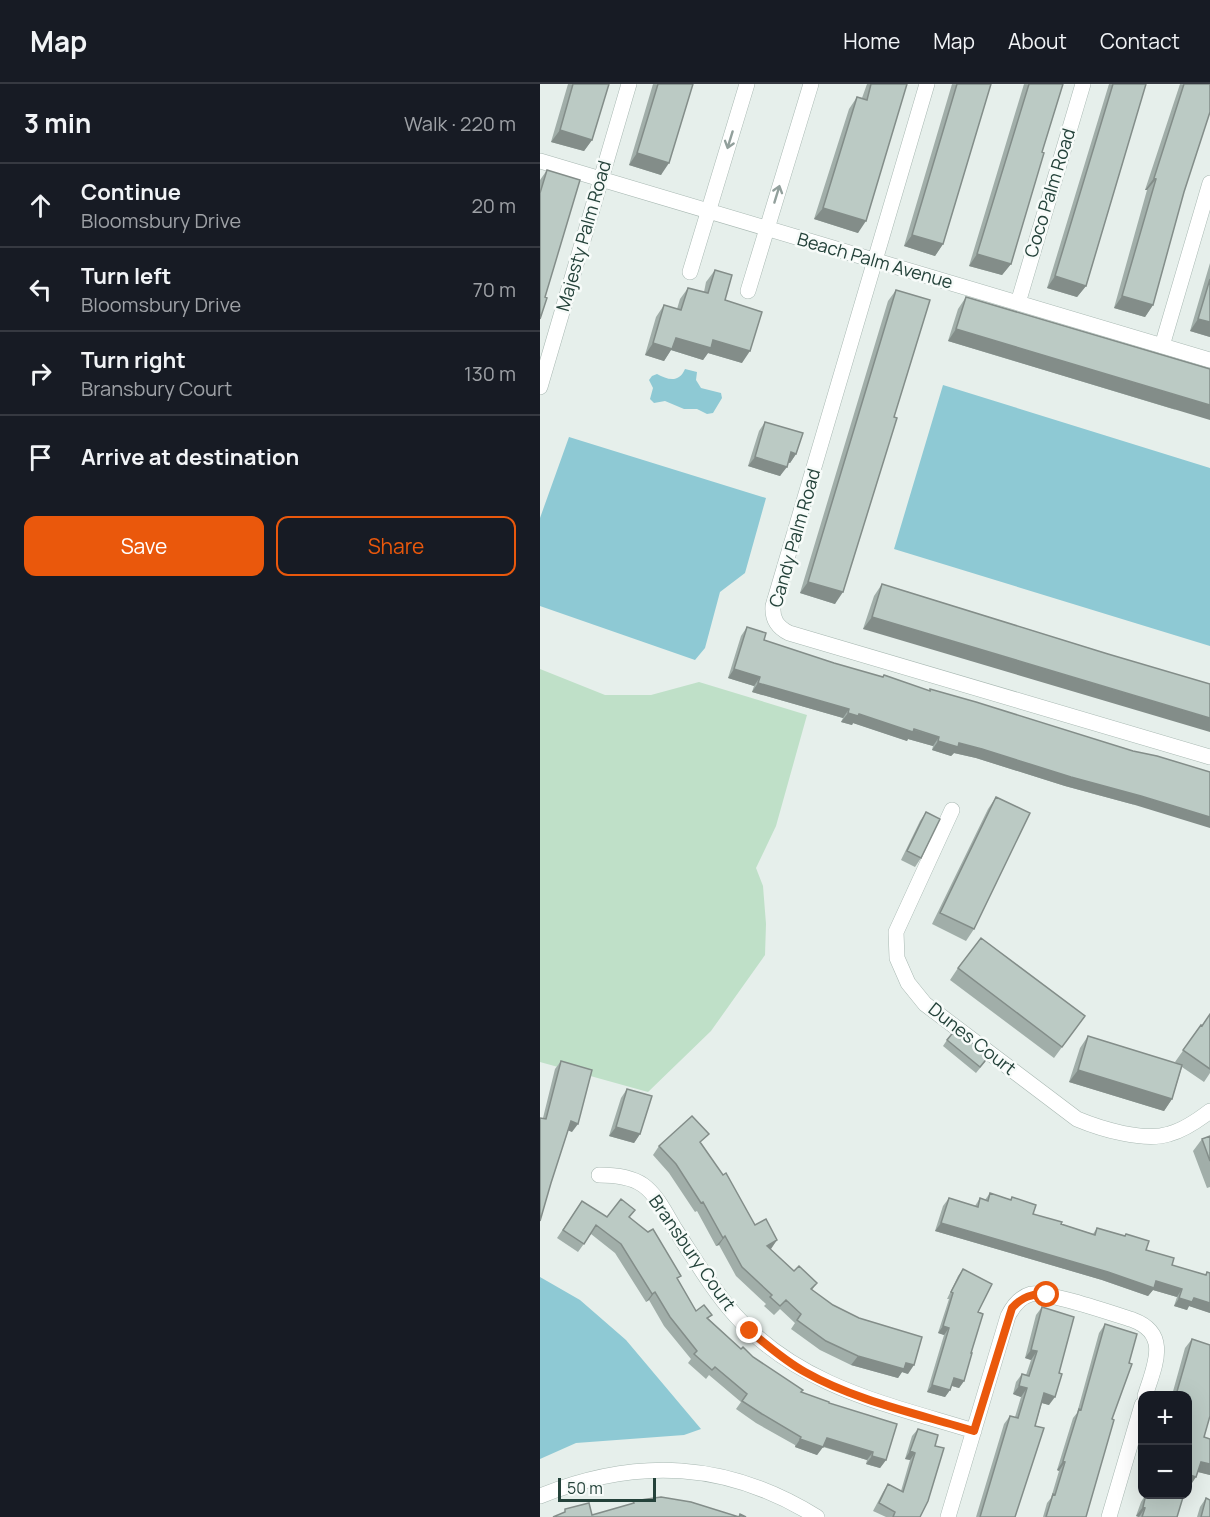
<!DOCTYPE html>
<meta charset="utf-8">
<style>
:root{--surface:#171b24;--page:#20242c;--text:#f1f3f6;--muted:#9ea1a6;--line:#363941;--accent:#ea580c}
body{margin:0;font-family:Manrope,sans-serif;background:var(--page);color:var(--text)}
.controls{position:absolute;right:18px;bottom:18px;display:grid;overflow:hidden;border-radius:12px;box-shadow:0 6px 24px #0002}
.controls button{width:54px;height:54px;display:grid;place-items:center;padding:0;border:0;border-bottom:2px solid var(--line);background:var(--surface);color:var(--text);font:30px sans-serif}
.scale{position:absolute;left:18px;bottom:15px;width:98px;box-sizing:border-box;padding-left:6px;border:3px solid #24423a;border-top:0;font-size:16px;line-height:21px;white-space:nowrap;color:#24423a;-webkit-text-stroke:4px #f7fbf9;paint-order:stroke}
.stop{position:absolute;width:18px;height:18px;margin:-14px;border:4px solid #ea580c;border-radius:50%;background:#fff}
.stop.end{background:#ea580c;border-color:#fff;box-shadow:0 2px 6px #0008}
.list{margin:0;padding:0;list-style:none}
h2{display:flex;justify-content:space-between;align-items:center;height:78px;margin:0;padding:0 24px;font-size:26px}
h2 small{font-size:20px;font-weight:400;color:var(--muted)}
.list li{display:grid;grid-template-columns:39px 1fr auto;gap:18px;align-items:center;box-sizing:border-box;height:84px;padding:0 24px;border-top:2px solid var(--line)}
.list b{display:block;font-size:22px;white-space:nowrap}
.list p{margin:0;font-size:20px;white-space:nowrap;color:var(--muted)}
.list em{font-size:20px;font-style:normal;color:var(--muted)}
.actions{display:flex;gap:12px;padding:18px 24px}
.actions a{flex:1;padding:14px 0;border:2px solid var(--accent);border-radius:12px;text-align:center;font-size:21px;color:var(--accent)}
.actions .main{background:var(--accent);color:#fff}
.icon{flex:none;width:33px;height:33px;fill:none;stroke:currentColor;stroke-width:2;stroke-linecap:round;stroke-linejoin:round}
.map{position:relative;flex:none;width:670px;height:1433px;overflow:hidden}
header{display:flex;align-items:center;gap:36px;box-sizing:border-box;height:84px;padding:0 30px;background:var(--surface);border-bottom:2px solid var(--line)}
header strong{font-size:28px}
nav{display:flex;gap:33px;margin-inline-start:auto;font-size:21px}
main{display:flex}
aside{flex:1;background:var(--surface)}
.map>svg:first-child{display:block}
.green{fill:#bfe0c8}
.water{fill:#8ec9d4}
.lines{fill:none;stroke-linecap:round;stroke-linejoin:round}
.minor-casing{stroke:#a8b8b2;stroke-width:16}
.minor{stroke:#fff;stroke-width:15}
.wall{fill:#a1aea9}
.shaded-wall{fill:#838d89}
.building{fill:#bbcac4;stroke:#838d89;stroke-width:1.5}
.oneway{stroke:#92a09c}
.route{stroke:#ea580c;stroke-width:8}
.labels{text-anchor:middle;stroke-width:5;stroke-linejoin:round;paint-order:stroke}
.street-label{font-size:18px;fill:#24423a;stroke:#f7fbf9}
</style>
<header>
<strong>Map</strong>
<nav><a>Home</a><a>Map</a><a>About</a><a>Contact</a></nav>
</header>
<main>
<aside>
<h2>3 min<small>Walk · 220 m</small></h2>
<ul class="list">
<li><svg class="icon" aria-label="ahead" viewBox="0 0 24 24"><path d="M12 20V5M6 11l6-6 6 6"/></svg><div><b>Continue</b><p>Bloomsbury Drive</p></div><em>20 m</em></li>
<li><svg class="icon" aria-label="left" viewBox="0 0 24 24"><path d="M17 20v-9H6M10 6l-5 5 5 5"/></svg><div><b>Turn left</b><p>Bloomsbury Drive</p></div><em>70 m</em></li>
<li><svg class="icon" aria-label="right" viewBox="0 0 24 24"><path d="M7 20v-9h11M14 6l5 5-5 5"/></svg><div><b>Turn right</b><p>Bransbury Court</p></div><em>130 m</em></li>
<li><svg class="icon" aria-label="arrive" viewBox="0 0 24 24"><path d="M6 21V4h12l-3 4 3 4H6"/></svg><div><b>Arrive at destination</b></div></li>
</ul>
<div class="actions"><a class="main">Save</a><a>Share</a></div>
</aside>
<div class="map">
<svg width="670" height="1433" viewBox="0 0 670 1433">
<rect width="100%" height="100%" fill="#e6efeb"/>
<path class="green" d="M0 585 65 611H111L159 598 267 631 236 742 216 784 223 802 226 840 225 871 171 947 108 1008 0 978Z"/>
<path class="water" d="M145 285 157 288 156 296 161 304 181 309 182 314 173 329 167 330 157 325H144L125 317 114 319 110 315 113 304 109 296 112 292 117 290C128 296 139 299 145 285Z
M403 301 670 384V562L354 465Z
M29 353 226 414 205 489 180 508 165 564 155 576 0 522V434Z
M0 1193 40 1216 86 1256 161 1345 144 1351 36 1359 0 1375Z"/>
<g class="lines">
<defs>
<path id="minor" d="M387 0 233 522C232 535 237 543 249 549L670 673
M0 77 670 276
M150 188 207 0
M208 207 271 0
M478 219 543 0
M622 262 670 99
M0 303 89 0
M412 726 356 848 357 874 368 899 385 920 537 1035C561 1045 604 1058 629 1050 644 1046 657 1037 670 1027
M59 1091C73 1091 90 1092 103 1101 117 1111 126 1130 135 1145 154 1174 172 1205 195 1231 259 1303 347 1320 434 1347
M0 1412C97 1373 187 1377 277 1433
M408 1433 468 1232C473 1222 480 1213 491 1210 507 1207 574 1230 593 1236 631 1250 614 1283 605 1312
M569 1433 602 1321"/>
</defs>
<use href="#minor" class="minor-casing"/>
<use href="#minor" class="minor"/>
</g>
<path class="wall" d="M28 0H69L52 56 44 67 11 58Z
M113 0H153L121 91 89 81Z
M327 0H367L318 149 274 135 309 25 317 13 322 14Z
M412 0H451L403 160 395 172 364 162Z
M484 0H523L502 68 471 180 462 191 429 182Z
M569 0H606L546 202 537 213 507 204Z
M640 0H670L644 108 613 221 605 233 574 224 607 106H605Z
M7 86 0 235V96Z
M670 179V253L650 247Z
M175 186 185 216 202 279 168 269 163 276 131 266 124 277 105 271 116 233 124 221 137 225 140 215 148 204 164 208 166 198Z
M356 206 354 333 295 520 260 509 348 217Z
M426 213 636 326 408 257 418 225Z
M225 338 256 370 250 379 248 378 240 392 208 382 219 347Z
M342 500 568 570 323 545 334 512Z
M207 543 224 556 595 721 525 702 436 674 414 669 411 672 392 666 393 662 368 655 367 657 313 639 312 641 301 638 303 634 212 608 214 602 188 594 201 552Z
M456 713 434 845 426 857 392 840 448 725Z
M386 728 381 774 375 783 361 776 380 737Z
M418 884 545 932 514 974 410 896Z
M670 930V989L664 998 642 983 632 1015 624 1027 529 998 540 964 548 952 638 980 635 978 661 941 662 942Z
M407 956 445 978 436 989 403 962Z
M21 977 32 1048 28 1046 11 1099 3 1034 15 985Z
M87 1005 100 1050 94 1059 69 1052 81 1014Z
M670 1052V1103L667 1104 653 1067 662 1055Z
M161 1060 215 1141 237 1156 230 1165 254 1187 277 1199 272 1206 368 1290 362 1288 358 1294 311 1281 280 1266 251 1245 255 1239 240 1225 234 1231 224 1222 226 1220 196 1192 179 1161 176 1162 157 1127 155 1128 129 1089 113 1071 119 1062Z
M450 1109 470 1116 472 1113 493 1130 521 1140 553 1150 557 1144 584 1152 586 1150 606 1166 632 1181 665 1191 667 1188 670 1189V1229L649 1222 647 1226 634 1222 637 1213 613 1206 608 1212 562 1196 395 1147 403 1122 409 1114 435 1122 440 1114 445 1116Z
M42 1117 67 1133H90L138 1196 156 1227 169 1235 201 1265 261 1308 289 1319 346 1376 340 1384 326 1380 327 1376 283 1363 277 1371 255 1363V1361L216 1339 196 1325 201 1318 169 1291 166 1295 148 1279 151 1275 124 1242 109 1216 106 1218 75 1169 51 1150 38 1168 17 1154Z
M423 1185 438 1228 431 1269 424 1297 419 1304 412 1302 410 1306 405 1313 387 1308 404 1251 398 1249 409 1215H407L418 1192Z
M502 1223 509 1321 502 1319 495 1342 475 1433H436L464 1340 470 1332 475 1333 481 1313 473 1310 476 1298 482 1290 486 1291 491 1276 485 1274 496 1231Z
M565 1240 572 1335 546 1433H503L507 1419 511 1414 519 1387 517 1386 533 1334 537 1329 559 1249Z
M652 1255 664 1353 670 1355V1391L658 1388 650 1402 648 1311H632L645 1264Z
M378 1345 395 1362 380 1433H346L333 1427 343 1408 348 1400 361 1407 370 1376 365 1375 372 1352Z
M606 1410H644L637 1433H599L596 1432 601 1418Z
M666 1414 670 1433H657L660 1423Z"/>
<path class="shaded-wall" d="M20 46 52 56 44 67 11 58Z
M97 69 129 79 121 91 89 81Z
M614 94 616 95 607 106H605Z
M283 124 326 137 318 149 274 135Z
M372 151 403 160 395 172 364 162Z
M437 170 471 180 462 191 429 182Z
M515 192 546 202 537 213 507 204Z
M582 212 613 221 605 233 574 224Z
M658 235 670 238V253L650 247Z
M416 245 670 321V336L408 257Z
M136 254 173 256 210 267 202 279 168 269 163 276 131 266 124 277 105 271 113 259Z
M251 368 256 370 250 379 245 377Z
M215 373 247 383 240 392 208 382Z
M268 498 303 508 295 520 260 509Z
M332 533 670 634V648L323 545Z
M194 585 220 593 214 602 188 594Z
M218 599 309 625 303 634 212 608Z
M308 629 319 630 399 653 393 662 368 655 367 657 313 639 312 641 301 638Z
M398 657 419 659 442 665 601 712 670 733V744L595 721 525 702 436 674 414 669 411 672 392 666Z
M538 986 632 1015 624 1027 529 998Z
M31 1037 38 1040 32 1048 25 1045Z
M76 1043 100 1050 94 1059 69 1052Z
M401 1139 616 1197 642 1205 637 1213 613 1206 608 1212 562 1196 395 1147Z
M185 1152 179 1161 176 1162 183 1154Z
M237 1156 231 1165 220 1170 227 1162Z
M115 1208 109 1216 106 1218 112 1210Z
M639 1214H654L670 1219V1229L649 1222 647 1226 634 1222Z
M403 1242 409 1244 404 1251 398 1249Z
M491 1266 497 1267 491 1276 485 1274Z
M318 1272 366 1279 374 1281 368 1290 362 1288 358 1294 311 1281Z
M414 1294 424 1297 419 1304 409 1301Z
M392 1301 410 1306 405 1313 387 1308Z
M479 1302 487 1304 481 1313 473 1310Z
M504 1309 515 1313 509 1321 498 1318Z
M287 1354 333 1368 327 1376 282 1362 283 1363 277 1371 255 1363 260 1355Z
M370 1367 375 1369 370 1376 365 1375Z
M332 1372 346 1376 340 1384 326 1380Z
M523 1377 525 1378 519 1387 517 1386Z
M661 1378 670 1380V1391L654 1387Z
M650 1391 656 1393 650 1402 648 1401Z
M603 1423 605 1424 599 1433 596 1432Z"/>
<path class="building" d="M33 0H69L52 56 20 46Z
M118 0H153L129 79 97 69Z
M331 0H367L326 137 283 124 317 13 327 16Z
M417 0H451L403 160 372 151Z
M489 0H523L502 68 504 69 471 180 437 170Z
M573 0H606L546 202 515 192Z
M644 0H670V28L644 108 613 221 582 212 616 95 614 94Z
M7 86 40 96 5 213 7 214 0 235V109Z
M175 186 192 191 185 216 222 228 210 267 173 256 171 264 136 254 132 265 113 259 124 221 141 226 148 204 168 209Z
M670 195V238L658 235Z
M356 206 390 216 354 333 357 334 303 508 268 498Z
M426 213 670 285V321L416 245Z
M225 338 263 349 256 370 251 368 247 383 215 373Z
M342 500 568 570 670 600V634L332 533Z
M207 543 226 549 224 556 294 579 343 593 344 591 390 607V605L436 618 593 667 617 672 670 688V733L601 712 531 693 442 665 419 659 418 663 398 657 399 653 374 645 373 648 319 630 318 632 308 629 309 625 218 599 220 593 194 585Z
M456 713 490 729 434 845 400 829Z
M386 728 400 735 381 774 367 767Z
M441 854 545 932 522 963 418 884Z
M670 930V985L643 966 661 941 662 942Z
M415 946 449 972 440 983 407 956Z
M548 952 642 981 632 1015 538 986Z
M21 977 52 986 38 1040 31 1037 11 1099 0 1137V1034L6 1035Z
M87 1005 112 1012 100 1050 76 1043Z
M152 1032 169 1050 160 1058 183 1091 186 1089 215 1141 226 1135 237 1156 227 1162 254 1187 259 1182 277 1199 271 1205 293 1221 319 1234 382 1253 374 1281 366 1279 364 1285 318 1272 286 1257 257 1236 261 1230 246 1216 240 1222 230 1213 232 1211 202 1183 185 1152 183 1154 163 1118 161 1119 136 1080 119 1062Z
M670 1052V1077L662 1055Z
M450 1109 471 1116 472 1113 496 1121 493 1130 522 1138 521 1140 555 1151 557 1144 585 1152 586 1150 609 1157 606 1166 634 1174 632 1181 666 1191 667 1188 670 1189V1219L654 1214 652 1218 639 1214 642 1205 616 1197 614 1204 568 1188 401 1139 409 1114 438 1123 440 1114 448 1117Z
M81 1115 95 1126 89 1133 108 1148 113 1145 141 1192 137 1194 156 1227 164 1221 172 1231 167 1234 201 1265 203 1263 213 1273 263 1306 261 1308 289 1318V1319L357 1340 346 1376 332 1372 333 1368 287 1354 283 1363 260 1355 261 1353 222 1330 202 1317 207 1310 175 1283 172 1286 154 1270 157 1267 130 1233 115 1208 112 1210 81 1160 56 1141 44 1160 23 1146 42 1117 67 1133Z
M423 1185 452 1200 438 1228 443 1230 431 1269H432L424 1297 414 1294 410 1306 392 1301 409 1244 403 1242 413 1209 411 1208Z
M502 1223 534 1233 519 1289 522 1290 515 1313 504 1309 495 1342 504 1344 475 1433H440L470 1332 478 1334 487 1304 479 1302 482 1290 489 1292 497 1267 491 1266Z
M565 1240 597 1250 589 1279 592 1280 572 1335 574 1336 546 1433H506L513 1410 515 1411 525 1378 523 1377 539 1325 541 1326Z
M652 1255 670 1261V1332L664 1353 670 1355V1380L661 1378 656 1393 650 1391 648 1400V1311H636Z
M378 1345 398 1351 395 1362 404 1364 388 1417 380 1433H353L355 1428 339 1419 348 1400 363 1408 375 1369 370 1367Z
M606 1410H644L637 1433H602L605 1424 603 1423Z
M121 1413 151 1418 199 1433 200 1430 206 1433H13L25 1428V1425L49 1419 52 1431 94 1419 93 1417Z
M666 1414 670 1416V1433H661Z"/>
<defs><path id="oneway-shaft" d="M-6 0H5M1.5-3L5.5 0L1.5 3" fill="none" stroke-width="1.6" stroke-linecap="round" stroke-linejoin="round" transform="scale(1.5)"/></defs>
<g class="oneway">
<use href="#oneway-shaft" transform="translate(190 56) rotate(107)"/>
<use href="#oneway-shaft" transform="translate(237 110) rotate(-73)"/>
</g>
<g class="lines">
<path class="route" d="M210 1247C228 1262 245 1277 265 1288 316 1317 379 1330 434 1347L472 1224C482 1213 492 1209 507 1211"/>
</g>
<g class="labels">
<g class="street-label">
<text transform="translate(510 109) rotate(-73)" y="6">Coco Palm Road</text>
<text transform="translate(44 152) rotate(-74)" y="6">Majesty Palm Road</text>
<text transform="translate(335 177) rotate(16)" y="6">Beach Palm Avenue</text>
<text transform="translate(255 454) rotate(-74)" y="6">Candy Palm Road</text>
<text transform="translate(432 955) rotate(38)" y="6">Dunes Court</text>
<text transform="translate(152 1169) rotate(55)" y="6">Bransbury Court</text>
</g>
</g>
</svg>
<div class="controls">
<button>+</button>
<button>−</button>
</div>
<div class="scale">50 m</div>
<div class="stop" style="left:507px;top:1211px"></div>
<div class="stop end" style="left:210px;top:1247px"></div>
</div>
</main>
